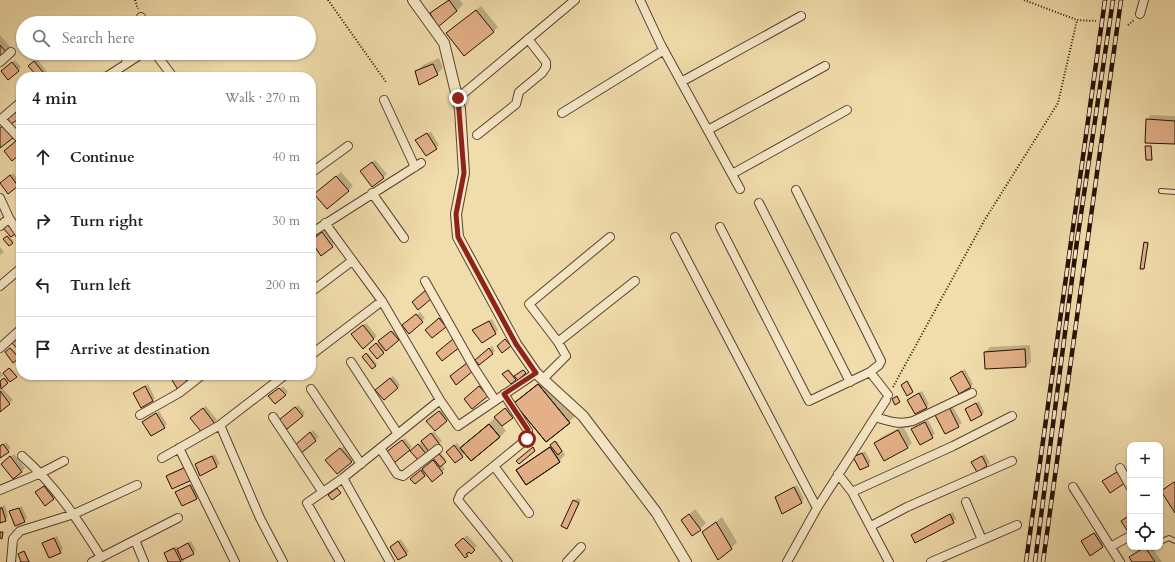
<!DOCTYPE html>
<meta charset="utf-8">
<style>
:root{--surface:#fff;--page:#f2f2f2;--text:#222;--muted:#767676;--line:#e0e0e0}
body{margin:0;font-family:Cardo,serif;background:var(--page);color:var(--text)}
.controls{position:absolute;right:12px;bottom:12px;display:grid;overflow:hidden;border-radius:8px;box-shadow:0 1px 3px #0004}
.controls button{width:36px;height:36px;display:grid;place-items:center;padding:0;border:0;border-bottom:1px solid var(--line);background:var(--surface);color:var(--text);font:20px sans-serif}
.stop{position:absolute;width:12px;height:12px;margin:-9px;border:3px solid #8f2418;border-radius:50%;background:#fff}
.stop.end{background:#8f2418;border-color:#fff;box-shadow:0 1px 4px #0008}
.list{margin:0;padding:0;list-style:none}
h2{display:flex;justify-content:space-between;align-items:center;height:52px;margin:0;padding:0 16px;font-size:17px}
h2 small{font-size:13px;font-weight:400;color:var(--muted)}
.list li{display:grid;grid-template-columns:26px 1fr auto;gap:12px;align-items:center;box-sizing:border-box;height:64px;padding:0 16px;border-top:1px solid var(--line)}
.list b{display:block;font-size:15px;white-space:nowrap}
.list em{font-size:13px;font-style:normal;color:var(--muted)}
.icon{flex:none;width:22px;height:22px;fill:none;stroke:currentColor;stroke-width:2;stroke-linecap:round;stroke-linejoin:round}
.map{position:relative;flex:none;width:1175px;height:562px;overflow:hidden}
.search{position:absolute;background:var(--surface);box-shadow:0 1px 3px #0004;left:16px;top:16px;width:300px;height:44px;display:flex;align-items:center;gap:10px;box-sizing:border-box;padding:0 14px;border-radius:22px;color:var(--muted);font-size:15px}
.panel{position:absolute;background:var(--surface);box-shadow:0 1px 3px #0004;left:16px;top:72px;width:300px;height:308px;border-radius:16px}
.map>svg:first-child{display:block}
.shadow{fill:#0003}
.building{fill:#e4b088;stroke:#250f05}
.lines{fill:none;stroke-linecap:round;stroke-linejoin:round}
.service-casing{stroke:#58422e;stroke-width:6}
.minor-casing{stroke:#58422e;stroke-width:10}
.tertiary-casing{stroke:#58422e;stroke-width:12}
.path{stroke:#250f05;stroke-width:2;stroke-dasharray:1 2;stroke-linecap:butt}
.service{stroke:#f6e8c8;stroke-width:4}
.minor{stroke:#f6e8c8;stroke-width:8}
.tertiary{stroke:#f6e8c8;stroke-width:10}
.rail-casing{stroke:#250f05;stroke-width:4.5}
.rail{stroke:#f6e8c8;stroke-width:3;stroke-dasharray:9;stroke-linecap:butt}
.route{stroke:#8f2418;stroke-width:5}
</style>
<div class="map">
<svg width="1175" height="562" viewBox="0 0 1175 562">
<rect width="100%" height="100%" fill="#f1dcab"/>
<filter id="stains"><feTurbulence type="fractalNoise" baseFrequency=".005" numOctaves="4"/><feColorMatrix values="0 0 0 0 .2 0 0 0 0 .09 0 0 0 0 .02 0 0 0 .5 -.17"/></filter>
<radialGradient id="worn" r=".72"><stop offset=".6" stop-color="#630" stop-opacity="0"/><stop offset="1" stop-color="#630" stop-opacity=".3"/></radialGradient>
<path class="shadow" d="M448 0H460L463 4 457 11 432 13Z
M481 6 498 27 493 32 452 29Z
M0 35 11 48 0 57Z
M439 58 443 68 437 74 417 71 423 65Z
M37 59 48 73 43 77H39L33 63Z
M15 60 21 67 18 70 5 68Z
M1151 115 1175 116V143L1147 120Z
M431 132 439 145 426 155 418 139Z
M1152 145V158L1151 159 1146 147Z
M375 160 387 174 373 185 364 168Z
M341 172 353 186 348 191 320 189Z
M13 173 20 182 8 193 3 181Z
M9 224 15 232 10 237 13 241 9 245 4 239 10 234 4 228Z
M325 230 335 243 321 255 311 242Z
M1146 241 1149 242 1143 268 1145 242Z
M0 247 4 252 0 255Z
M420 312 425 318 409 332 406 323Z
M442 316 448 323 432 337 426 330Z
M492 319 498 330 495 333 473 330Z
M366 323 377 336 363 347 355 332Z
M395 329 401 337 377 358 373 346Z
M507 339 511 344 502 351 498 346Z
M1030 345 1031 362 1026 366 986 368 985 352 990 347Z
M492 346 495 351 492 353 479 357Z
M12 348 19 357 13 361 6 352Z
M368 353 377 364 372 368 363 357Z
M11 368 17 375 1 387 13 400 0 411V390L2 388 0 382 7 377 4 373Z
M509 369 515 377 524 369 526 372 511 383 504 374Z
M965 369 973 384 970 387 951 378Z
M0 371 3 375 0 378Z
M170 375H187L190 380 187 382Z
M393 376 400 385 397 388 380 387Z
M544 379 575 416 569 422 522 397Z
M908 381 913 390 912 392 903 384Z
M148 384 155 398 153 400 134 393Z
M483 384 490 393 487 396H468Z
M283 386 288 392 285 395 273 394Z
M922 391 929 404 926 407 908 400Z
M979 401 984 412 982 415 966 409Z
M298 405 305 413 302 416 283 417Z
M952 405 962 423 946 433 936 415Z
M206 406 217 420 203 432 194 415Z
M508 406 515 414 502 425 506 431 500 437 465 453 456 462 450 449 457 443 461 448Z
M442 409 449 418 447 421 430 418Z
M159 411 167 424 164 427 146 420Z
M928 420 935 434 920 443 912 429Z
M903 426 912 443 907 448 875 443 880 438Z
M313 430 319 437 300 452 298 443Z
M434 431 442 441 419 460 414 448Z
M405 438 412 447 409 449 390 450Z
M557 441 565 455 559 461 517 470Z
M6 442 11 448 0 457V447Z
M344 446 354 459 351 461 329 457Z
M865 451 871 462 868 465 855 457Z
M441 453 446 460 441 464 445 469 442 472 426 473 415 483 412 479Z
M14 454 25 468 13 478 5 461Z
M215 454 220 464 200 474 196 464Z
M985 454 990 463 977 471 972 462Z
M189 465 194 476H167L170 473Z
M47 483 56 496 53 499 39 490Z
M193 483 200 496 197 498 176 492Z
M797 485 804 499 801 502 776 497Z
M577 498 581 500 567 528 574 501Z
M5 505 8 517 0 522V507Z
M22 506 27 518 24 521 10 512Z
M695 509 706 523 700 529 682 520Z
M953 512 956 519 953 522 912 535Z
M722 517 737 542 731 548 703 532Z
M1097 531 1105 543 1090 554 1082 541Z
M467 535 477 546 465 557 459 542Z
M57 536 63 549 60 552 43 543Z
M401 539 409 552 406 554 391 547Z
M191 541 196 550 193 553 183 558 184 562H170L165 553 168 550 177 546 178 549Z
M1144 547H1152L1162 562H1133L1130 558Z
M25 551 30 562H22L19 554Z"/>
<path class="building" d="M449 0 457 11 438 27 430 13Z
M476 10 494 32 464 56 446 33Z
M0 45 7 53 0 58Z
M34 61 46 76 45 77H38L28 66Z
M12 62 19 71 8 80 1 71Z
M433 64 438 75 419 85 415 71Z
M15 112 20 118 11 124 7 118Z
M1146 119 1175 121V144L1145 143Z
M3 126 13 138 0 148V128Z
M427 133 437 149 426 156 415 140Z
M17 140 21 145V153L12 161 4 151Z
M1145 146H1151L1152 160H1146Z
M372 162 384 178 372 187 360 171Z
M10 175 18 186 8 194 0 183Z
M336 176 349 191 327 209 314 194Z
M7 224 15 234 11 237 3 228Z
M322 232 333 247 321 256 311 241Z
M7 236 13 243 9 246 3 239Z
M1144 242 1148 243 1144 269H1140Z
M21 274V282L17 277Z
M426 290 432 298 418 310 412 302Z
M416 314 423 322 409 334 402 325Z
M439 318 446 327 432 338 425 330Z
M489 321 496 334 482 343 472 330Z
M363 325 374 339 363 349 351 334Z
M391 331 399 340 386 351 378 341Z
M21 336V353L12 343Z
M453 339 460 347 442 361 436 353Z
M505 339 511 346 502 353 497 346Z
M376 343 384 353 377 359 369 349Z
M10 348 19 358 13 363 5 352Z
M489 348 493 354 479 365 475 360Z
M1025 349 1026 367 985 369 984 352Z
M366 353 376 366 372 369 362 357Z
M467 363 473 371 456 385 450 376Z
M9 368 17 377 10 382 3 373Z
M508 370 516 380 511 384 502 374Z
M523 370 526 373 518 380 514 376Z
M962 371 971 387 959 394 950 378Z
M169 375H182L188 383 178 390Z
M4 378 8 383 1 389 0 381Z
M390 378 398 388 384 400 375 390Z
M907 381 913 392 907 396 901 385Z
M538 384 570 423 546 442 514 403Z
M538 384 570 423 546 442 514 403Z
M145 386 153 401 141 408 133 393Z
M479 386 488 396 472 409 464 399Z
M279 388 286 395 275 404 268 396Z
M0 391 10 404 0 412Z
M919 393 927 408 915 414 907 400Z
M897 396 900 402 895 405 892 399Z
M976 403 982 415 971 421 965 409Z
M295 407 303 416 287 429 279 420Z
M949 407 959 427 945 434 935 415Z
M203 408 215 424 203 434 190 418Z
M505 408 513 418 502 426 494 417Z
M439 411 447 421 435 431 426 421Z
M156 413 165 428 151 436 142 422Z
M925 422 933 438 920 445 911 429Z
M489 424 500 437 471 461 460 448Z
M489 424 500 437 471 461 460 448Z
M898 430 908 448 884 461 874 443Z
M310 432 316 441 300 454 294 446Z
M431 433 440 445 430 453 421 441Z
M402 440 410 450 394 463 385 453Z
M555 441 562 451 558 455 550 445Z
M3 444 9 452 0 458V446Z
M418 444 427 455 419 461 410 451Z
M454 445 463 457 455 463 446 452Z
M533 447 535 451 519 464 516 461Z
M550 447 560 462 526 485 516 470Z
M550 447 560 462 526 485 516 470Z
M340 448 352 462 337 474 325 460Z
M862 453 869 466 860 470 853 457Z
M439 454 446 462 440 467 433 458Z
M10 456 22 472 13 479 1 464Z
M212 456 217 467 200 476 195 464Z
M982 456 987 466 977 472 971 462Z
M433 460 443 473 432 482 422 469Z
M186 467 192 480 172 489 166 476Z
M421 470 425 476 415 484 410 479Z
M1117 472 1125 483 1110 493 1102 481Z
M1174 482 1175 484V513L1161 491Z
M190 485 197 499 182 506 175 492Z
M44 486 54 499 45 506 35 492Z
M794 487 802 503 782 514 775 497Z
M337 488 341 493 332 500 328 495Z
M573 500 579 503 567 529 561 526Z
M0 508H2L6 521 0 523Z
M19 508 25 522 15 526 9 511Z
M689 514 701 530 692 536 681 520Z
M950 514 954 523 915 543 911 535Z
M1130 515V531L1128 532 1121 521Z
M716 522 732 549 718 560 702 532Z
M0 532H3L2 539 0 538Z
M1094 533 1103 547 1090 556 1081 541Z
M54 538 61 553 49 558 42 543Z
M463 538 475 550 471 554 469 552 466 554 468 556 465 558 455 545Z
M398 541 407 555 398 560 390 547Z
M188 543 194 554 182 560 177 549Z
M1145 547 1155 562H1132L1129 557Z
M174 548 181 562H168L164 553Z
M24 551 29 562H21L18 554Z"/>
<g class="lines">
<defs>
<path id="service" d="M1161 191 1175 192
M1160 542 1169 538 1175 541"/>
<path id="minor" d="M640 0 661 45 740 189
M1140 14 1144 0
M139 23 141 17
M155 53 173 77
M0 62 11 52
M125 65 129 53
M106 77 143 53
M681 82 801 16
M458 98 575 0
M384 100 415 167
M562 113 664 50
M1 119 21 140
M0 120 21 102
M708 130 825 66
M477 135 516 104 519 92 542 73 546 67V62L528 39
M311 173 348 146
M732 174 847 110
M796 190 881 361 879 365 870 372 888 395
M372 193 404 238
M0 198 9 218 21 236
M759 203 850 382
M325 223 382 301 440 400 458 426 536 373
M0 226 9 218
M720 227 809 401 870 372
M311 233 421 163
M675 237 817 508
M425 281 473 366 495 400
M0 286 21 268
M311 292 352 261
M558 342 635 281
M0 348 21 329
M311 355 382 301
M351 362 398 434
M543 379 566 356 558 342 529 304 610 237
M311 389 361 464
M504 394 528 431 527 439 461 493 458 500 508 562
M140 415 179 393 202 375
M273 417 322 491
M875 417C888 421 899 425 913 421L972 393
M220 425 260 518 283 562
M179 448 235 562
M380 448 397 474 403 476 438 449
M22 456C55 485 78 520 101 557
M162 458 220 425 285 375
M494 466 529 513
M1120 468 1130 486
M838 474 852 492 953 446 1012 416
M343 478 390 562
M1073 487 1120 562
M0 490 41 473 64 461
M852 492 889 562
M966 502 982 540
M871 526 907 507 1012 461
M135 540 144 562
M1112 546 1130 536
M11 562 13 539 20 531 74 514 137 485
M92 562 178 518
M340 562 307 503 343 478 440 400
M567 562 581 547
M787 562 817 508 886 400
M931 562 1017 525"/>
<path id="tertiary" d="M413 0 444 43 460 109 464 173 456 214 458 237 516 344 536 373 583 416 656 512 686 562"/>
</defs>
<use href="#service" class="service-casing"/>
<use href="#minor" class="minor-casing"/>
<use href="#tertiary" class="tertiary-casing"/>
<path class="path" d="M135 0 138 9
M328 0 386 82
M1024 0 1077 20
M1128 25 1134 20
M893 387 984 221 1058 103 1077 20 1096 21"/>
<use href="#service" class="service"/>
<use href="#minor" class="minor"/>
<use href="#tertiary" class="tertiary"/>
<defs>
<path id="rail" d="M1026 562 1105 0
M1035 562 1077 241 1113 0
M1043 562 1121 0"/>
</defs>
<use href="#rail" class="rail-casing"/>
<use href="#rail" class="rail"/>
</g>
<g class="lines">
<path class="route" d="M458 98 464 173 456 214 458 237 516 344 536 373 504 394 528 430 527 439"/>
</g>
<rect width="100%" height="100%" filter="url(#stains)"/>
<rect width="100%" height="100%" fill="url(#worn)"/>
</svg>
<div class="controls">
<button>+</button>
<button>−</button>
<button><svg class="icon" aria-label="locate" viewBox="0 0 24 24"><circle cx="12" cy="12" r="6"/><path d="M12 2v4M12 18v4M2 12h4M18 12h4"/></svg></button>
</div>
<div class="stop" style="left:527px;top:439px"></div>
<div class="stop end" style="left:458px;top:98px"></div>
<div class="search"><svg class="icon" aria-label="search" viewBox="0 0 24 24"><circle cx="10" cy="10" r="6"/><path d="M15 15l6 6"/></svg>Search here</div>
<section class="panel">
<h2>4 min<small>Walk · 270 m</small></h2>
<ul class="list">
<li><svg class="icon" aria-label="ahead" viewBox="0 0 24 24"><path d="M12 20V5M6 11l6-6 6 6"/></svg><div><b>Continue</b></div><em>40 m</em></li>
<li><svg class="icon" aria-label="right" viewBox="0 0 24 24"><path d="M7 20v-9h11M14 6l5 5-5 5"/></svg><div><b>Turn right</b></div><em>30 m</em></li>
<li><svg class="icon" aria-label="left" viewBox="0 0 24 24"><path d="M17 20v-9H6M10 6l-5 5 5 5"/></svg><div><b>Turn left</b></div><em>200 m</em></li>
<li><svg class="icon" aria-label="arrive" viewBox="0 0 24 24"><path d="M6 21V4h12l-3 4 3 4H6"/></svg><div><b>Arrive at destination</b></div></li>
</ul>
</section>
</div>
